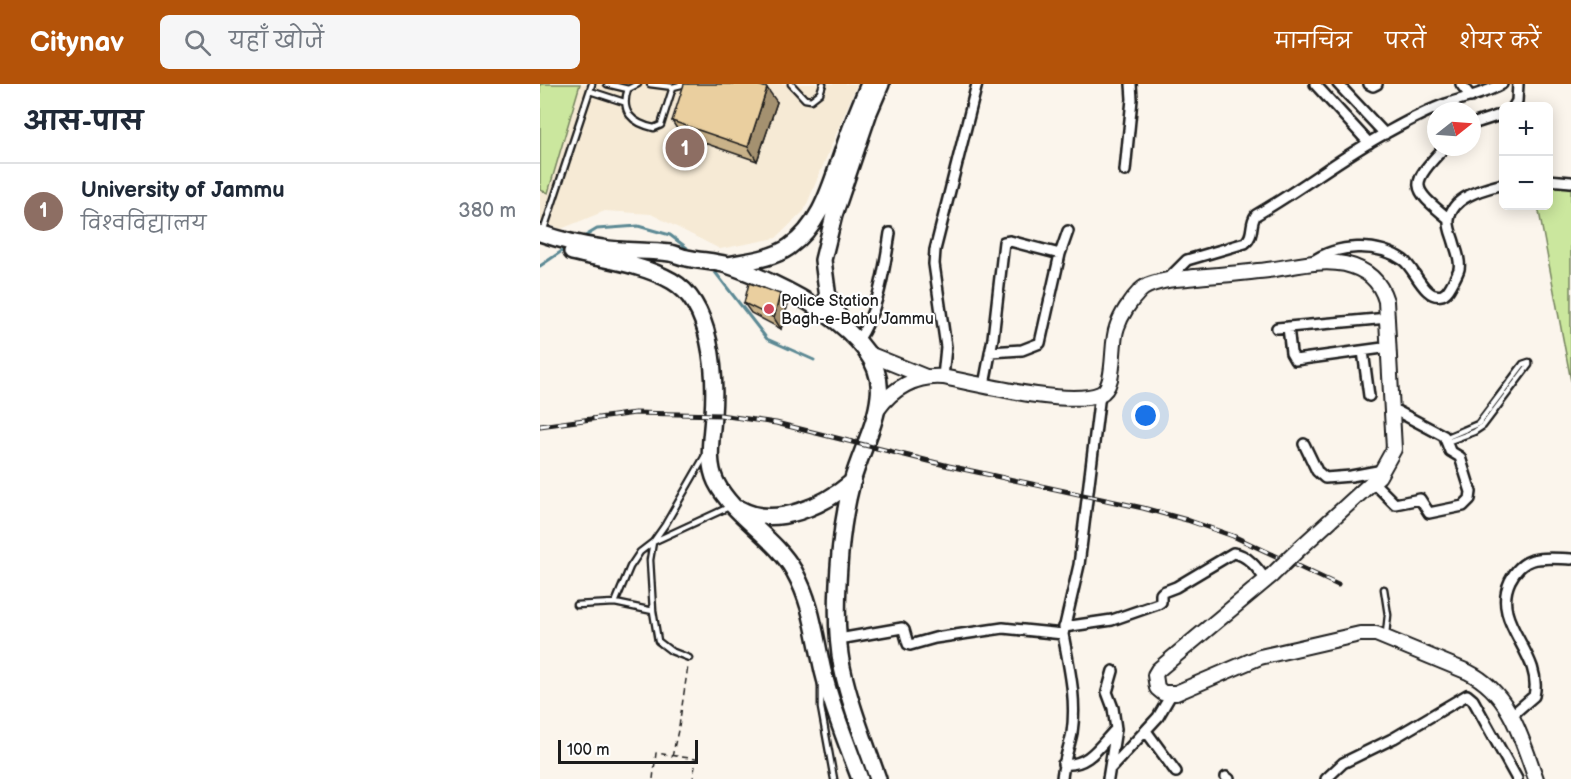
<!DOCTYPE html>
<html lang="hi">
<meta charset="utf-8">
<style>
:root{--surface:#fff;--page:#f6f6f7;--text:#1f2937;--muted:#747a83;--line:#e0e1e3;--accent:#b45309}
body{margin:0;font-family:"Balsamiq Sans","Playpen Sans Deva",sans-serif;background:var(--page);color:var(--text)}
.controls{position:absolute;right:18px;top:18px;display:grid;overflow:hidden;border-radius:9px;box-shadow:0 3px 15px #0003}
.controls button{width:54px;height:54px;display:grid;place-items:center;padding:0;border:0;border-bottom:2px solid var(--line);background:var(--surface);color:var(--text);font:30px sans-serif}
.compass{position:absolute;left:887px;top:18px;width:54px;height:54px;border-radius:50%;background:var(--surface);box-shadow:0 3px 15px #0003;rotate:73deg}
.scale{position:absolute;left:18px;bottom:15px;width:140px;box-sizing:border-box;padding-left:6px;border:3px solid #1c1c1c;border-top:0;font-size:16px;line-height:21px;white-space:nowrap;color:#1c1c1c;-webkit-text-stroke:4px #fff;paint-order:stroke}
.you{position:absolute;left:606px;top:332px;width:21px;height:21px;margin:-15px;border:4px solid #fff;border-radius:50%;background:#1a73e8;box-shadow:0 0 0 9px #1a73e833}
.badge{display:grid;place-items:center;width:39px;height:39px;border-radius:50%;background:var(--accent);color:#fff;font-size:20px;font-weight:700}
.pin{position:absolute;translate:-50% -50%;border:3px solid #fff;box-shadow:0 2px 6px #0006}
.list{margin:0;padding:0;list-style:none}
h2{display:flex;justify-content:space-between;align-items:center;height:78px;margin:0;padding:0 24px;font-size:26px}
h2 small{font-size:20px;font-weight:400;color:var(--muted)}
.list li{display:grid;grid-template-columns:39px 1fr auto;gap:18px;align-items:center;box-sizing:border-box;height:96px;padding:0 24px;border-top:2px solid var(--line)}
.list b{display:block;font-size:22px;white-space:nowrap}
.list p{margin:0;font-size:20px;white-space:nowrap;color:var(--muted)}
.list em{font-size:20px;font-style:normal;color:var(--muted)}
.icon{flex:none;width:33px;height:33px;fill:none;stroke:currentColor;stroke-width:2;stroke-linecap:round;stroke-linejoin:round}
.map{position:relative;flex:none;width:1031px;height:695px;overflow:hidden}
header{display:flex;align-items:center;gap:36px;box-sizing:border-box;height:84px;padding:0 30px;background:var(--accent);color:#fff}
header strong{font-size:28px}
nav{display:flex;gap:33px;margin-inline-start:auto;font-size:21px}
.search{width:420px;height:54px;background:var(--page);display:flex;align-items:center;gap:15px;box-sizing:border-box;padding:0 21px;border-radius:9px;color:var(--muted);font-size:22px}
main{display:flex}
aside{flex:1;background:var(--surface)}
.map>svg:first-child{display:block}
.built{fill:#f6ead5}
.green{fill:#cbe79e;stroke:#74825d;stroke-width:1.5}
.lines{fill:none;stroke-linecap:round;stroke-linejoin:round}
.stream{stroke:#5b8994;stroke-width:3}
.service-casing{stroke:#1c1c1c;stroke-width:9}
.minor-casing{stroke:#1c1c1c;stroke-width:14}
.secondary-casing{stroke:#1c1c1c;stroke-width:18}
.primary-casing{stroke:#1c1c1c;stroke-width:20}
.path{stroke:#1c1c1c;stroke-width:1.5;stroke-dasharray:6 4.5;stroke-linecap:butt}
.service{stroke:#fff;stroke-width:4.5}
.minor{stroke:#fff;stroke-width:9}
.secondary{stroke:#fff;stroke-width:14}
.primary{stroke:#fff;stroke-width:15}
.rail-casing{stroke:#1c1c1c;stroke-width:5}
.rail{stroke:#fff;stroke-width:3;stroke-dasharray:9;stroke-linecap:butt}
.secondary-bridge-casing{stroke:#1c1c1c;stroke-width:18;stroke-linecap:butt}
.secondary-bridge{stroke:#fff;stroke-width:14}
.wall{fill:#c9b289;stroke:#1c1c1c;stroke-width:1.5}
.shaded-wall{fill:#a4916f;stroke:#1c1c1c;stroke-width:1.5}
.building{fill:#eacf9f;stroke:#1c1c1c;stroke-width:1.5}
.poi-dot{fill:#d1495b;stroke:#fff;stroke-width:2}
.labels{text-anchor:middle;stroke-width:4.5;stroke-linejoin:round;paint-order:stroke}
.poi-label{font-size:16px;fill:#1c1c1c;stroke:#fff;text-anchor:start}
</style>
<header>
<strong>Citynav</strong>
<div class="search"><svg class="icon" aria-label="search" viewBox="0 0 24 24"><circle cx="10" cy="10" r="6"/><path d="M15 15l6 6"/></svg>यहाँ खोजें</div>
<nav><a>मानचित्र</a><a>परतें</a><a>शेयर करें</a></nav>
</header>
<main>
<aside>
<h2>आस-पास<small></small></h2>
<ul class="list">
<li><span class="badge" style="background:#8d6e63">1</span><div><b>University of Jammu</b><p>विश्वविद्यालय</p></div><em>380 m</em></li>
</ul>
</aside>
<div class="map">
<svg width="1031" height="695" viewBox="0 0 1031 695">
<rect width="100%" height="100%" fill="#fbf5ec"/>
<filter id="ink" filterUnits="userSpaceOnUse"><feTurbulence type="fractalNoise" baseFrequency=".0167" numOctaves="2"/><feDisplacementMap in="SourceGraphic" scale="12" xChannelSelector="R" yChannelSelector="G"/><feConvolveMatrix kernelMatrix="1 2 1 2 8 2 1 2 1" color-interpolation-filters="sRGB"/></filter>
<g filter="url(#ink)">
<path class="built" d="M0 0H317L264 127 236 154 180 165 111 130 65 127 21 145 0 138Z"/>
<path class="green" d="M0 0H40L8 109 0 106Z
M1009 93 1031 105V297L998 122H1008Z"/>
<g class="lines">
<path class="stream" d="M42 154 57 145 98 142 130 151 147 164
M0 182 28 163
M175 188 227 255 274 276"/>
<defs>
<path id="service" d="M67 0 88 5
M98 0 88 5C80 28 92 39 114 44L121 41 133 3
M110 0 133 3 145 0
M251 0 265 15 271 16 280 9 283 0
M50 7 84 18
M3 148 52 0
M905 354 938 340 983 280 989 278V281L943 342 934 348 907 358
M844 505 848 531 846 550
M36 521 75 519
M113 527 110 476 113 458 189 423
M149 574 131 567 118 557 113 527 75 519 90 483 100 468 113 458 125 441 166 370
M281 601V624L294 695"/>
<path id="minor" d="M775 0 829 59
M798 0 845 50
M829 0 833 2 837 0
M921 0 931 13
M974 22 977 17 978 0
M932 40 963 30
M905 63C869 101 870 103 909 135
M585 87 592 15 591 0
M1008 96 1031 98
M772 178C797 160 837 158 863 176 875 184 884 216 902 211 908 209 910 203 913 198 915 194 918 189 919 185 921 176 916 166 914 158 912 151 908 143 909 136 912 112 944 105 963 100
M627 196 647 176 705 159C715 151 709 140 716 131 760 106 800 74 844 50 864 39 885 27 906 20 925 13 945 10 962 0
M748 243 751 269 755 276 850 263
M737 244 848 234
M317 258C339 226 344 187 350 149
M823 267 829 312
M450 268 482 266 500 259 520 170 528 147
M403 293 406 263 394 180 395 166 437 0
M444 301 453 254 464 158 470 157 520 170
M764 360 777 387 785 394 811 392 843 386
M833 398 855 420 880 415 889 429 923 422 930 415 931 408 920 373 910 367 904 352 853 325
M524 543 572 536 618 520 621 518V510L623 508 636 503 693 469C707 470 718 485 726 496
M523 550 539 481 560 310
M299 555 362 544 364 546 368 560 370 561 395 554 463 544 523 550C529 583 537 615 532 649 529 664 523 679 522 695
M971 632 994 612C1004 569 950 540 970 497 984 469 1005 474 1031 475
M606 647 636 688
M523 680C547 683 559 663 574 647
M570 685 618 633 632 609
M686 693 689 695
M568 695 576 645 573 624 567 608 573 587
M786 695 803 679 854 654 927 611 933 616 977 695"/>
<path id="secondary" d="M329 270 386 293
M338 325C353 304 376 291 403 293 438 300 529 323 560 310 577 303 570 261 577 243 581 231 590 217 599 208 604 202 611 200 619 198 631 194 643 195 655 193 676 191 697 190 718 187 747 185 776 174 805 180 826 185 840 196 846 217L854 365 839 392 759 465
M732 491 618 586 615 591 617 604 623 609H636L720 573 820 550H836L928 588C970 609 981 653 996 695"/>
<path id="primary" d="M0 149C20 156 41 161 62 164 84 168 107 166 130 169 136 170 141 173 147 174 160 177 174 177 187 181 236 197 347 248 339 312 336 342 320 369 312 398 306 421 302 446 300 469 297 506 295 546 302 583 310 621 325 658 338 695
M32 168C65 176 102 180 132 197 172 220 176 290 173 331 172 353 166 377 176 398 193 432 235 453 254 487 272 519 275 552 283 587 292 624 307 660 320 695
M188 181C207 177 232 175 249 163 282 140 291 100 304 64 311 42 320 21 329 0
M302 238 288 214 283 176 294 131 329 28 341 0
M200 425C235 445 285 421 313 397"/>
</defs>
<use href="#service" class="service-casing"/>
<use href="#minor" class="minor-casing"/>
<use href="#secondary" class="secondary-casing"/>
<use href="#primary" class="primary-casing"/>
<path class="path" d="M132 673 139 642 148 582
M113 695 116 669 156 675 153 695"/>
<use href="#service" class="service"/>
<use href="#minor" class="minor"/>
<use href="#secondary" class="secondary"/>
<use href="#primary" class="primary"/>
<defs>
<path id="rail" d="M0 342 95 329 180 331 236 339 409 382 603 424 647 436 693 452 798 501"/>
</defs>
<use href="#rail" class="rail-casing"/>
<use href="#rail" class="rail"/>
<defs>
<path id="secondary-bridge" d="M732 491 759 465"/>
</defs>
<use href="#secondary-bridge" class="secondary-bridge-casing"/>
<use href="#secondary-bridge" class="secondary-bridge"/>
</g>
<path class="wall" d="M237 18 217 77 141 51 132 37Z
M204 219 248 220 241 245 211 229Z"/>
<path class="shaded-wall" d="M227 4 237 18 217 77 208 63Z
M240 210 248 220 241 245 234 234Z"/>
<path class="building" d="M144 0H215L227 4 208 63 132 37Z
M209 199 240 210 234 234 204 219Z"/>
</g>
<circle class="poi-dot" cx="229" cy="225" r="6"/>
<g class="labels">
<g class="poi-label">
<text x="241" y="222">Police Station<tspan x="241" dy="18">Bagh-e-Bahu Jammu</tspan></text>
</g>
</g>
</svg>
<div class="controls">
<button>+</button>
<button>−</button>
</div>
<svg class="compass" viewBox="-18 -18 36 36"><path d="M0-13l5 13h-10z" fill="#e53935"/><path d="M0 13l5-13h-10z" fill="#747a83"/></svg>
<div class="scale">100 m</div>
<div class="you"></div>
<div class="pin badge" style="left:145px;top:64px;background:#8d6e63">1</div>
</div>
</main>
